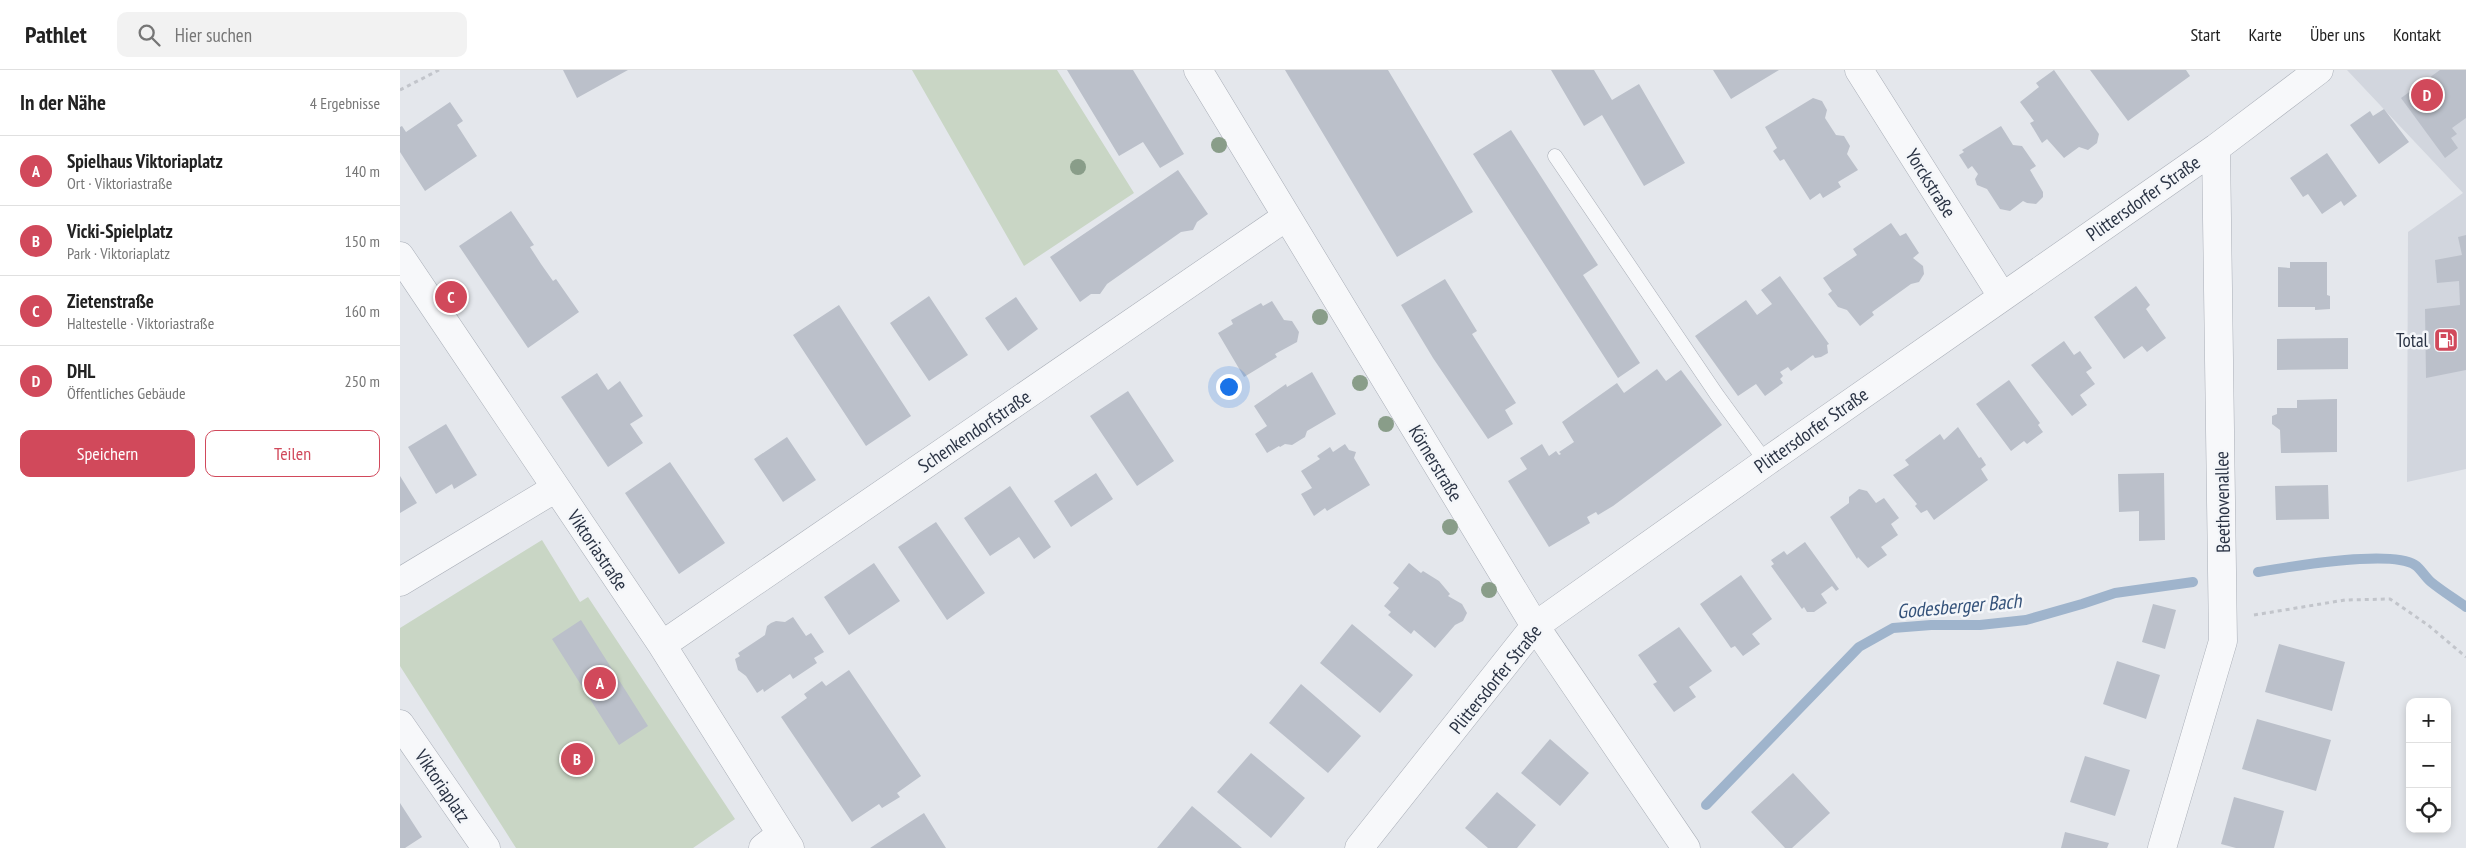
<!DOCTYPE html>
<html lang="de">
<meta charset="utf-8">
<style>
:root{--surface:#fff;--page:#f2f2f2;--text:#222;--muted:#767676;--line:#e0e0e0;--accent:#d1495b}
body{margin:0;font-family:"PT Sans Narrow",sans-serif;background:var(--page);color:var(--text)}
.controls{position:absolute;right:15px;bottom:15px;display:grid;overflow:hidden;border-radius:10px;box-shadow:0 2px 8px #0003}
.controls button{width:45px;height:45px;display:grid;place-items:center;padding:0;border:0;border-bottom:1px solid var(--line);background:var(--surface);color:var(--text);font:25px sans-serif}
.you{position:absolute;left:828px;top:316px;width:18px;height:18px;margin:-12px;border:4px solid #fff;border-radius:50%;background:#1a73e8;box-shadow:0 0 0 8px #1a73e833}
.badge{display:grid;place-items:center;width:32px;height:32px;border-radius:50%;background:var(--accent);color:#fff;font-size:16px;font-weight:700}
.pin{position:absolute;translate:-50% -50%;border:2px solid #fff;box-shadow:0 1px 5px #0006}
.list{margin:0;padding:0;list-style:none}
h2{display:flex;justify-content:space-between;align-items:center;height:65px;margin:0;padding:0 20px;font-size:21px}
h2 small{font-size:16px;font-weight:400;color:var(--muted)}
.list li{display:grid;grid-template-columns:32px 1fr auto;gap:15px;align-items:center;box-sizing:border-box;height:70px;padding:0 20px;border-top:1px solid var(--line)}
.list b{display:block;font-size:19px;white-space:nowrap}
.list p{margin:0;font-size:16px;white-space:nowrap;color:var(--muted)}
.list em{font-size:16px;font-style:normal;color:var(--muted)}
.actions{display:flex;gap:10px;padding:15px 20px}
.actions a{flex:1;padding:11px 0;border:1px solid var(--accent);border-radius:10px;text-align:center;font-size:18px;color:var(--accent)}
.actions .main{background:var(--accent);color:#fff}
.icon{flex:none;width:28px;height:28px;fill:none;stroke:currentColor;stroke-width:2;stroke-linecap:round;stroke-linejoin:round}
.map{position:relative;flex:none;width:2066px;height:778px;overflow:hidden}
header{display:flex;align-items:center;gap:30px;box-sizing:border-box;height:70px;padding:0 25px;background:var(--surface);border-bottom:1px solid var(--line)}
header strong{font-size:24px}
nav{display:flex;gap:28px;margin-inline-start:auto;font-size:18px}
.search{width:350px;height:45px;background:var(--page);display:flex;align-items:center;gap:12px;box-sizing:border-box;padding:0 18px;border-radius:10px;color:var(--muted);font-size:19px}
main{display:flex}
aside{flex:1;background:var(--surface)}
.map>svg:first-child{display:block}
.built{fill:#d2d6de}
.green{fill:#c9d6c5}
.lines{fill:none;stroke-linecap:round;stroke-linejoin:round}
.stream{stroke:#9fb4cc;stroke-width:10}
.building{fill:#bbc0ca}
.lane-casing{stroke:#a9aeb7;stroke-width:15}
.street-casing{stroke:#a9aeb7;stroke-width:29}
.path{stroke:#c2c5cb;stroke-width:3;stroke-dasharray:4 4;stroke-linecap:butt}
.lane{stroke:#f7f8fa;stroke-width:14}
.street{stroke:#f7f8fa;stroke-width:28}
.tree{fill:#899d89}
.labels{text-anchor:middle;stroke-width:5;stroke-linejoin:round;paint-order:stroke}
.street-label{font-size:19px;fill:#2b3445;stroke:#f4f6f9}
.poi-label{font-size:19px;fill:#2b3445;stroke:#f4f6f9;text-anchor:end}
.water-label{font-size:20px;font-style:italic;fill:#34527a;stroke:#f4f6f9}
</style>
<header>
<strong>Pathlet</strong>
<div class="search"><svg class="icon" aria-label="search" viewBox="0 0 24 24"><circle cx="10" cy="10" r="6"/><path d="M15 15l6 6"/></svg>Hier suchen</div>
<nav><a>Start</a><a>Karte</a><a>Über uns</a><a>Kontakt</a></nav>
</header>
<main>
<aside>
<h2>In der Nähe<small>4 Ergebnisse</small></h2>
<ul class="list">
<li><span class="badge">A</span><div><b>Spielhaus Viktoriaplatz</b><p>Ort · Viktoriastraße</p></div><em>140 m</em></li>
<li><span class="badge">B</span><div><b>Vicki-Spielplatz</b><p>Park · Viktoriaplatz</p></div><em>150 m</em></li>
<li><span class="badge">C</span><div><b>Zietenstraße</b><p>Haltestelle · Viktoriastraße</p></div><em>160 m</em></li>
<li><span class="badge">D</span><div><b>DHL</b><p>Öffentliches Gebäude</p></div><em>250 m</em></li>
</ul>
<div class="actions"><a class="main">Speichern</a><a>Teilen</a></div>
</aside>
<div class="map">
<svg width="2066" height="778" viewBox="0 0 2066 778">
<rect width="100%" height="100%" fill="#e4e7ec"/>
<path class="built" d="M1947 0H2066V399L2007 412 2008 162 2063 123Z"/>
<path class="green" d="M512 0H657L734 123 624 196Z
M142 470 180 532 188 527 335 749 293 778H116L0 596V558Z"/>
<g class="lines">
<path class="stream" d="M1858 502C1889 497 1990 479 2015 495 2021 499 2025 507 2031 512 2042 521 2055 529 2066 537
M1306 735 1459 577 1493 558 1531 555H1580L1626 550 1682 534 1715 523 1793 512"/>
</g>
<path class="building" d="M163 0H228L177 28Z
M667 0H733L784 84 760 98 743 72 719 86Z
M885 0H988L1073 142 997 187Z
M1151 0H1194L1212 30 1239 14 1285 93 1244 116 1202 45 1184 56Z
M1313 0H1379L1331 29Z
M1654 0 1699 64 1697 73 1688 80 1679 77 1664 88 1647 69 1642 73 1630 53 1634 51 1620 32 1639 17 1636 13Z
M1690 0H1786L1790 6 1728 51Z
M2040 0H2066V48L2052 58 2057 64 2051 68 2058 78 2045 88 2001 28Z
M1413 28 1422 31 1427 40 1425 48 1436 65 1444 66 1450 76 1447 84 1458 100 1438 112 1441 117 1423 128 1420 123 1410 130 1384 89 1380 91 1373 81 1377 78 1365 57Z
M50 32 63 51 57 55 77 86 25 121 0 82V57L2 56 6 62Z
M1984 39 2009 72 1979 94 1950 55 1970 41 1973 46Z
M1601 56 1613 75 1622 76 1636 96 1630 100 1643 122V127L1636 134 1627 133 1623 131 1610 141 1600 139 1587 119 1577 115 1575 109 1578 104 1572 96 1568 99 1559 85 1564 82 1562 80Z
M1111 60 1198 195 1183 205 1240 293 1218 308 1073 84Z
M1927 83 1957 126 1944 136 1941 131 1922 144 1908 124 1903 127 1890 108Z
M778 100 808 144 797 152 793 160 781 162 707 214 700 224H691L680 232 650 187Z
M111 141 134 175 130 177 141 194 153 211 156 209 179 242 128 278 59 176Z
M1491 153 1500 166 1506 163 1519 183 1513 188 1523 196 1524 204 1519 212 1511 214 1472 242 1474 245 1460 256 1447 240 1438 237 1428 224 1432 221 1423 208 1457 185 1453 179Z
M2066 165V300L2026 308 2025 239 2060 235 2059 211 2037 213 2035 190 2062 185 2058 167Z
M1890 192H1927V225L1930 226V239L1915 240V237H1878V197L1890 198Z
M1380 206 1429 274 1427 275 1428 283 1421 287 1415 288 1413 285 1391 301 1388 297 1380 302 1383 306 1380 309 1383 313 1365 326 1356 314 1338 326 1295 266 1346 230 1357 245 1372 234 1361 220Z
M1045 209 1077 261 1072 264 1116 333 1105 340 1113 354 1088 369 1033 288 1001 235Z
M1736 216 1750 235 1746 239 1766 268 1747 282 1742 276 1724 289 1694 247Z
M529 226 568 285 529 311 490 253Z
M616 227 638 259 608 281 585 248Z
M872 231 884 250 892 251 899 262 897 272 875 284 877 287 844 307 818 263 833 254 831 250 861 233 863 236Z
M439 235 511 346 466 376 393 265Z
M1948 268V299L1877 300V269Z
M1664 271 1674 285 1680 281 1692 298 1686 302 1695 314 1680 325 1687 335 1672 346 1631 295Z
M1257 299 1266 311 1281 300 1322 355 1213 436 1198 445 1196 442 1187 447 1190 453 1149 477 1108 411 1127 399 1120 388 1142 374 1149 386 1156 381 1159 385 1161 384 1159 382 1174 372 1162 352 1217 313 1224 323Z
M912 302 936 344 907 361 905 367 892 375 885 374 880 377 879 376 867 383 855 364 867 356 854 336 886 314 887 317Z
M197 303 208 320 220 311 243 346 230 354 243 373 208 397 161 327Z
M1609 310 1640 353 1638 355 1643 362 1627 374 1624 371 1611 381 1576 334Z
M728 321 774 391 737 416 690 346Z
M1937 329V382L1881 383 1880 360 1872 354V346L1877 344V338H1897V330Z
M46 354 77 405 54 419 52 414 36 424 8 377Z
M1558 357 1579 388 1581 387 1586 395 1581 399 1588 410 1534 450 1527 440 1521 443 1515 436 1517 434 1493 405 1509 395 1505 390 1540 364 1544 370Z
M387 367 416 410 383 432 354 389Z
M945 374 949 380 956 382 954 388 970 415 927 441 925 438 914 446 901 424 912 418 901 401 920 389 917 386 930 377 933 382Z
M270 392 325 473 279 504 225 423Z
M696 403 713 429 671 457 654 431Z
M1764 403 1765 470 1739 471V441L1719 442 1718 404Z
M0 406 17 433 0 443Z
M1928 415 1929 449 1876 450 1875 416Z
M610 416 651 477 634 489 619 467 590 486 564 448Z
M1459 419 1467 421 1476 433 1484 428 1499 448 1491 454 1498 465 1481 477 1487 485 1468 498 1458 487 1457 489 1430 447 1449 433V427Z
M536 452 585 523 547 550 498 477Z
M1405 472 1439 519 1436 521 1432 516 1421 524 1427 533 1414 542H1407L1404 537 1402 539 1371 496 1374 494 1371 490 1384 481 1387 485Z
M474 493 500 531 449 565 424 527Z
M1009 493 1021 503 1023 501 1039 511 1050 524 1048 526 1062 534 1067 543 1063 551 1055 555 1035 578 1014 560 1011 564 988 545 991 542 984 536 999 518 993 513Z
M1341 505 1372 549 1352 564 1360 574 1343 586 1335 576 1331 578 1300 534Z
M1753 534 1776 540 1765 579 1742 572Z
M393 547 406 566 411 563 424 582 414 588 417 593 393 609 390 604 364 622 363 619 357 623 346 606 338 600 335 589 340 586 338 583 365 565 367 556 371 553 376 551 385 552Z
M181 550 248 656 219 675 152 569Z
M952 554 1013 605 980 643 920 593Z
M1279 557 1312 601 1289 617 1296 627 1274 642 1253 614 1257 612 1238 585Z
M1879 574 1945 592 1932 641 1865 622Z
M1717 591 1760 605 1746 649 1703 634Z
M449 600 521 706 497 723 500 727 482 738 479 734 452 752 381 647 407 628 404 624 422 611 426 616Z
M901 614 961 666 928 703 869 653Z
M1857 649 1931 670 1916 721 1842 699Z
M1150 669 1189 703 1160 736 1121 703Z
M851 683 905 728 871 768 817 722Z
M1685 686 1730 700 1715 746 1670 732Z
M1393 703 1430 743 1392 778H1385L1351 742Z
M1097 722 1136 755 1117 778H1088L1065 758Z
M1834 727 1884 741 1874 778H1836L1821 774Z
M0 733 22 767 5 778H0Z
M792 736 842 778H757Z
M524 743 546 778H470Z
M1665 762 1709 773 1707 778H1661Z"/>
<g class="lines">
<defs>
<path id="lane" d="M1155 86 1317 325 1366 392"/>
<path id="street" d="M798 0 1135 556 1286 778
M1459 0 1602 226
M0 186 262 575 390 778
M0 512 156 418
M262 575 886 147
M0 654 86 778
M363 778 381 764
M959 778 1135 556 1366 392 1816 78 1919 0
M1762 778 1823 571 1816 78"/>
</defs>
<use href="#lane" class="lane-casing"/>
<use href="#street" class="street-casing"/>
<path class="path" d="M0 20 39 0
M1854 545 1945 530 1990 529 2028 555 2066 587"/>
<use href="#lane" class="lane"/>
<use href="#street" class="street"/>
</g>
<g class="tree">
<circle cx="819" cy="75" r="8"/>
<circle cx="678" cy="97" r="8"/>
<circle cx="920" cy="247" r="8"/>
<circle cx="960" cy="313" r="8"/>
<circle cx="986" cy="354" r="8"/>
<circle cx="1050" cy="457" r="8"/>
<circle cx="1089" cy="520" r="8"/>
</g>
<defs>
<symbol id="fuel-square" viewBox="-11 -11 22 22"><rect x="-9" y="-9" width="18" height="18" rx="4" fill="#d1495b" stroke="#f4f6f9"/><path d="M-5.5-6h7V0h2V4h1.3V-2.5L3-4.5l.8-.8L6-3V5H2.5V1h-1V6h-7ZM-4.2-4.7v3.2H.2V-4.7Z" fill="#fff"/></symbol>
</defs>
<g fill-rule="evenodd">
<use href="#fuel-square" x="2032" y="256" width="28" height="28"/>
</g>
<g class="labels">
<g class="street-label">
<text transform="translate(1531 113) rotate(58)" y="7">Yorckstraße</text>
<text transform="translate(1743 128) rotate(-35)" y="7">Plittersdorfer Straße</text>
<text transform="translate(1411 360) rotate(-35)" y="7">Plittersdorfer Straße</text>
<text transform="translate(574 361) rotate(-34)" y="7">Schenkendorfstraße</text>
<text transform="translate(1036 393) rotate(59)" y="7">Körnerstraße</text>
<text transform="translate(1822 432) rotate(-91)" y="7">Beethovenallee</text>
<text transform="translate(198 480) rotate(56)" y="7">Viktoriastraße</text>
<text transform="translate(1095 609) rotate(-51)" y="7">Plittersdorfer Straße</text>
<text transform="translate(43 716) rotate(56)" y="7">Viktoriaplatz</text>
</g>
<g class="poi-label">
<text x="2028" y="277">Total</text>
</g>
<g class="water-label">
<text transform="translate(1559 536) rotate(-5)" y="7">Godesberger Bach</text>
</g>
</g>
</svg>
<div class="controls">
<button>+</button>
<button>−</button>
<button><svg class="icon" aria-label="locate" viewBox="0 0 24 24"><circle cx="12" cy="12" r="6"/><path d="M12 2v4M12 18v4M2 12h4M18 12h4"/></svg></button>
</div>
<div class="you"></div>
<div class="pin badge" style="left:200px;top:613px">A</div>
<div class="pin badge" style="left:177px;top:689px">B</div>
<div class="pin badge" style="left:51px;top:227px">C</div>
<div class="pin badge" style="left:2027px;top:25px">D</div>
</div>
</main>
